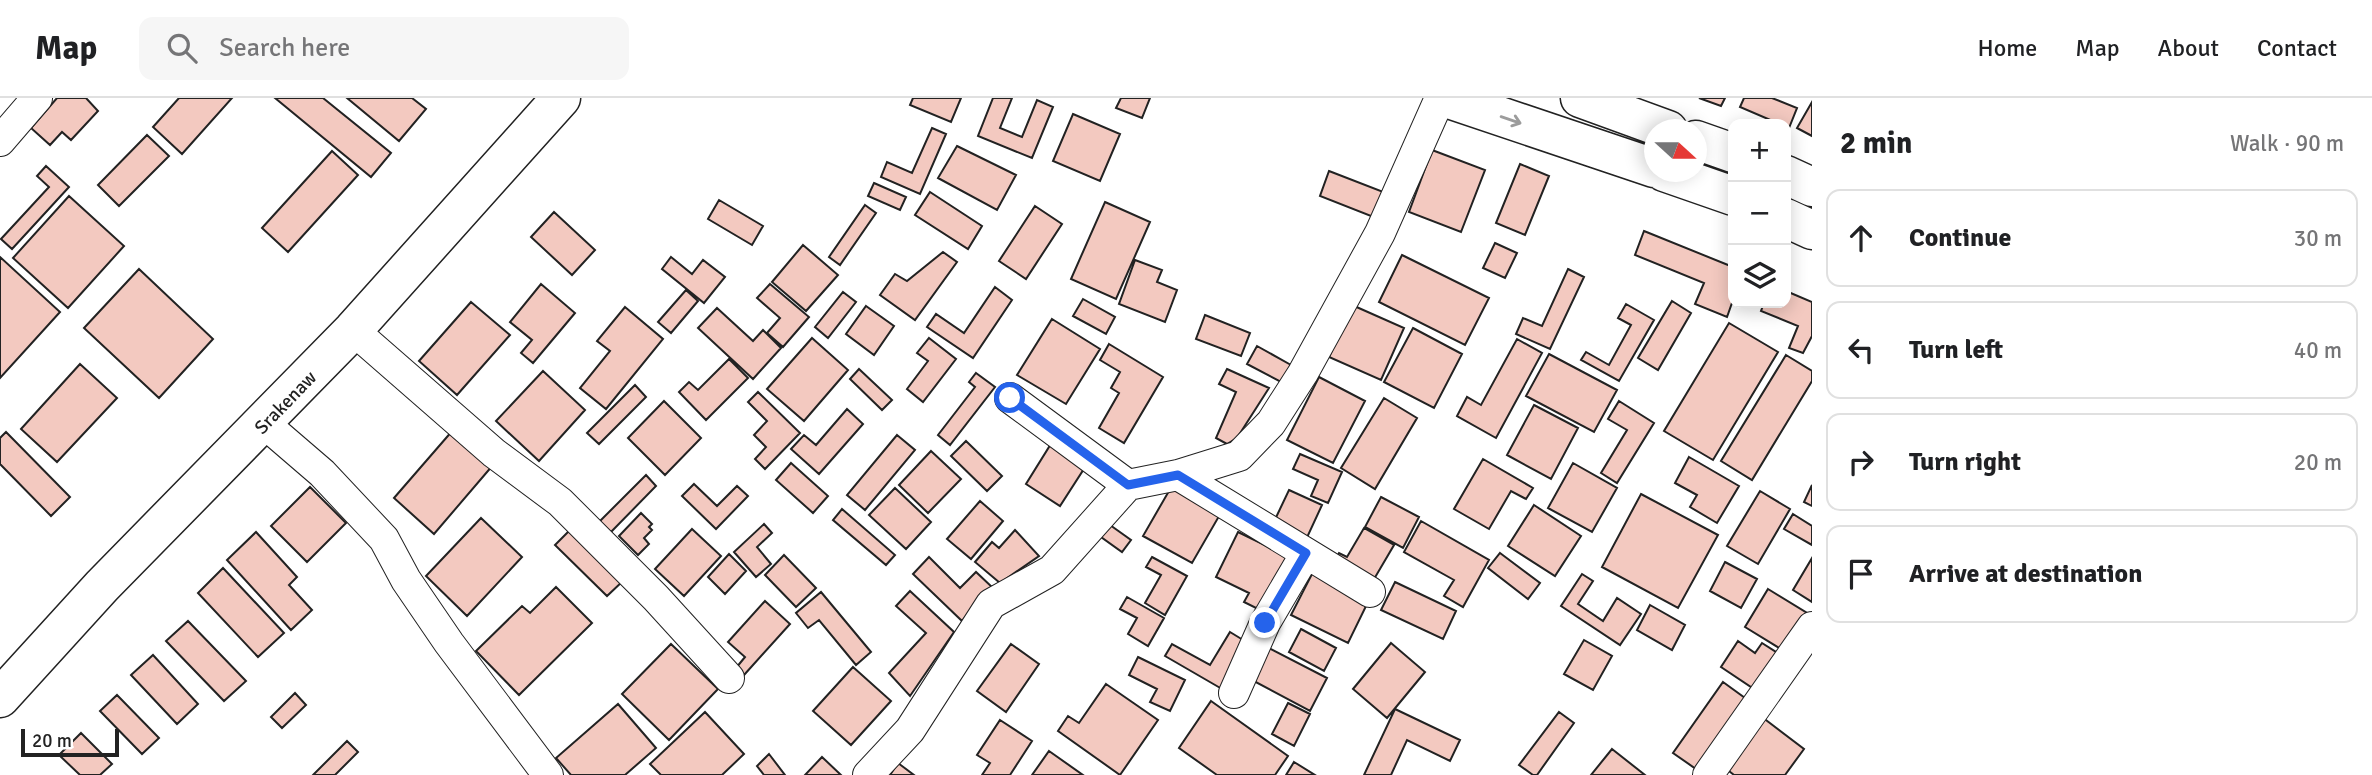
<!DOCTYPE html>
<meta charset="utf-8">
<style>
:root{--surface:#fff;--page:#f6f6f6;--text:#202124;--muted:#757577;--line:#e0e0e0}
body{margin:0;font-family:Signika,sans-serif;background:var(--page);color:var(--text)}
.controls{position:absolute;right:21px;top:21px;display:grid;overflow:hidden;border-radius:14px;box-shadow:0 4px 18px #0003}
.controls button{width:63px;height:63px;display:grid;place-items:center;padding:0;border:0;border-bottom:2px solid var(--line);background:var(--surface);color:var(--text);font:35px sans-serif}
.compass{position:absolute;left:1644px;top:21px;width:63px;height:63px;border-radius:50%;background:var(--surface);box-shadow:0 4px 18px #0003;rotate:111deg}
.scale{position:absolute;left:21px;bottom:18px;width:98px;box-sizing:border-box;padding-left:7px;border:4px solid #222;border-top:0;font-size:19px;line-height:24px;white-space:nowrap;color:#222;-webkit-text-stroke:5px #fff;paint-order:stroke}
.stop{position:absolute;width:21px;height:21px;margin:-16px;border:5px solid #2563eb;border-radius:50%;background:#fff}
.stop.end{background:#2563eb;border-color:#fff;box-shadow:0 2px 7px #0008}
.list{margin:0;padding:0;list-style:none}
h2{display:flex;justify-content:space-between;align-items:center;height:91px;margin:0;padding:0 28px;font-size:30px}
h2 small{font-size:23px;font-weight:400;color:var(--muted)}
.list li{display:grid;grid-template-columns:46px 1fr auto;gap:21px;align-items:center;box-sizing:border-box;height:98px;margin:0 14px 14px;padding:0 14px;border:2px solid var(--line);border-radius:14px}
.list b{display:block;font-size:26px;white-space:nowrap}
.list em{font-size:23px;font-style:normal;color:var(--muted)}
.icon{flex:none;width:38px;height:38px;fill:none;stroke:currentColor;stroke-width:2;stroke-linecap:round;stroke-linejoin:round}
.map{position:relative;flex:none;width:1812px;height:677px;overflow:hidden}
header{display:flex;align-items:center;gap:42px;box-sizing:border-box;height:98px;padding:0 35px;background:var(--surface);border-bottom:2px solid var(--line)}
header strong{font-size:33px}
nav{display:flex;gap:38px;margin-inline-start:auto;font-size:24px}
.search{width:490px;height:63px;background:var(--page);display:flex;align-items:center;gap:18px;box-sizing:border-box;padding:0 24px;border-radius:14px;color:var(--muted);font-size:26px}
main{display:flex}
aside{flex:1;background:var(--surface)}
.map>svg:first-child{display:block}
.building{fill:#f3c9c0;stroke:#222;stroke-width:2}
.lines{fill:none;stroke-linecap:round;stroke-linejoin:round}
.minor-casing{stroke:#222;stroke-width:32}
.secondary-casing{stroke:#222;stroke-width:41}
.minor{stroke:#fff;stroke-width:30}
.secondary{stroke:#fff;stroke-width:38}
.oneway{stroke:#9c9c9c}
.route{stroke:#2563eb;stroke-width:9}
.labels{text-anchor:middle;stroke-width:5;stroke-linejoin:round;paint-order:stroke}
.street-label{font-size:19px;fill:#222;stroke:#fff}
</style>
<header>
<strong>Map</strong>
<div class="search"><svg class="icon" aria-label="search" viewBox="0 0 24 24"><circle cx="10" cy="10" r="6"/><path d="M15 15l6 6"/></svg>Search here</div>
<nav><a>Home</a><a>Map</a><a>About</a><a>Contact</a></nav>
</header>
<main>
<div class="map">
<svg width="1812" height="677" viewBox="0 0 1812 677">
<rect width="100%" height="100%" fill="#fff"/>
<path class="building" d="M57 0H86L98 13 71 42 62 34 50 47 31 30Z
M179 0H232L182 56 153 29Z
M275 0H323L391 55 371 79Z
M347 0H412L426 11 399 43Z
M913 0H961L951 24 910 7Z
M993 0H1012L1000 30 1022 39 1037 2 1053 9 1032 60 978 38Z
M1121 0H1150L1142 20 1116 10Z
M1699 0H1725L1721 8Z
M1744 0H1772L1797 10 1789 30 1740 9Z
M1812 4V38L1797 30Z
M1073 16 1120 36 1100 83 1053 63Z
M932 30 946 36 920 96 881 79 887 64 912 75Z
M147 37 169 58 119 108 98 87Z
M957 48 1016 77 997 112 938 80Z
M1432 52 1485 72 1461 134 1409 114Z
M332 53 358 77 288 154 262 130Z
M1520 66 1549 78 1525 137 1496 125Z
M46 68 69 89 12 151 1 141 49 89 37 78Z
M1329 73 1386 95 1376 120 1320 98Z
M874 85 906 99 900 112 868 98Z
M930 94 982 128 968 151 915 117Z
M69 98 124 148 68 210 13 160Z
M719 102 763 128 752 147 708 121Z
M1105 104 1150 124 1116 201 1071 181Z
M865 107 876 115 840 167 829 159Z
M1035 108 1062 126 1026 181 999 163Z
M554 114 595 152 572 177 531 139Z
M1644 133 1733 169V202L1727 219 1695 206 1704 185 1635 157Z
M1495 145 1517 155 1505 180 1483 170Z
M803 147 838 177 806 213 772 184Z
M943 154 957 164 915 222 880 197 895 176 907 183Z
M1402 157 1489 200 1465 247 1379 204Z
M0 159 60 214 0 280Z
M671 159 692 176 703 162 725 179 704 205 662 171Z
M1135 162 1162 172 1157 184 1177 192 1165 224 1119 206Z
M139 171 213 241 159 300 84 230Z
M1568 171 1584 179 1550 251 1516 236 1523 220 1542 228Z
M541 186 575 215 533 265 521 255 532 242 510 224Z
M770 186 809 219 783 249 767 235 780 220 757 200Z
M995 189 1012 202 973 260 927 229 936 216 964 235Z
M686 192 698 203 671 235 658 224Z
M1786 193 1812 204V238L1803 255 1789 250 1798 228 1761 213 1764 205H1786Z
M843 194 856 204 828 240 815 229Z
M1083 201 1115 219 1106 236 1073 218Z
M1672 203 1691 215 1658 272 1638 260Z
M471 204 510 237 457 297 419 263Z
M1626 206 1654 222 1619 283 1581 262 1586 254 1609 267 1631 227 1618 220Z
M1352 207 1404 230 1381 282 1329 259Z
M866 208 894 228 874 257 846 236Z
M625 209 663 241 606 311 580 290 610 253 597 243Z
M717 210 753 243 763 232 781 250 753 281 698 230Z
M1205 217 1250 235 1241 258 1196 241Z
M1052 221 1100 251 1066 306 1017 277Z
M1729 225 1778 254 1713 362 1664 333Z
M1413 230 1462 256 1434 310 1384 284Z
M812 240 848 272 804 323 767 291Z
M929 240 956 261 923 304 907 291 928 263 917 255Z
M1517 241 1542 255 1496 340 1457 318 1467 299 1481 307Z
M1109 246 1163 279 1124 345 1099 330 1119 295 1111 290 1120 274 1100 262Z
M1257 248 1291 267 1281 284 1247 266Z
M1549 256 1617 292 1594 334 1526 298Z
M1786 257 1812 273V283L1752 382 1721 363Z
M729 261 748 280 706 322 679 294 689 284 698 292Z
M80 266 117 300 57 364 21 331Z
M859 271 892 302 882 312 850 281Z
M1227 271 1269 290 1237 340 1227 346 1216 340 1236 294 1219 286Z
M543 273 585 312 539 363 496 323Z
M976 275 995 289 950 347 938 337 975 289 969 284Z
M1319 279 1365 303 1333 365 1287 342Z
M635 287 646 299 599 346 587 335Z
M758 294 800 335 765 371 755 361 766 349 754 337 767 323 748 304Z
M1384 300 1417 320 1375 391 1341 370Z
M664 303 701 340 665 377 628 340Z
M1619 303 1654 325 1617 385 1601 375 1627 332 1608 321Z
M1534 307 1578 330 1551 381 1507 357Z
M847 311 863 326 819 376 791 351 804 337 816 347Z
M453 332 493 367 434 436 394 400Z
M6 334 70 399 51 418 0 366V340Z
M897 337 915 352 865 412 847 397Z
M1054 341 1089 363 1060 408 1026 386Z
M966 343 1002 378 987 393 951 358Z
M931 353 961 381 928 415 899 387Z
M1300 356 1342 374 1328 405 1311 398 1318 382 1293 371Z
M1689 359 1739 388 1717 425 1690 409 1697 397 1675 385Z
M1483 361 1533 390 1526 401 1511 393 1489 431 1454 411Z
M791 365 828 398 813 415 776 382Z
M1573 365 1617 390 1592 434 1548 410Z
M646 377 656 388 610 435 599 424Z
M694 386 717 408 737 388 748 398 716 431 682 398Z
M1173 386 1222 413 1192 465 1143 438Z
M1812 387V408L1804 404Z
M310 389 346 425 307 464 271 428Z
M895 390 931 424 906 451 869 417Z
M1289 392 1322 407 1304 446 1271 430Z
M1760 393 1790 411 1758 466 1727 448Z
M1641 396 1718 437 1678 510 1602 469Z
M1381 399 1419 419 1403 450 1365 429Z
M980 403 1003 423 971 461 947 441Z
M1534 407 1581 438 1555 478 1508 448Z
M842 411 895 457 886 467 833 422Z
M641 415 652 426 649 429 652 432 644 440 649 446 638 457 619 438Z
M1793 416 1812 428V447L1784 431Z
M481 420 522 459 467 518 426 478Z
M1421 423 1489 462 1463 509 1444 498 1454 482 1404 454Z
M764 426 772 435 757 449 771 466 756 479 734 454Z
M1110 427 1131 442 1122 454 1101 439Z
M572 430 624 482 607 498 555 447Z
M1364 430 1394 447 1370 488 1333 466 1339 455 1347 459Z
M692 431 721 458 684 498 655 471Z
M1015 432 1039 458 1000 485 975 464 992 444 999 450Z
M256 434 297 479 289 487 312 512 291 532 227 462Z
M1238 434 1287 458 1260 512 1244 504 1249 495 1216 479Z
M1500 455 1540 485 1528 501 1488 470Z
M729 456 746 473 725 496 708 479Z
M784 457 816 490 796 509 765 477Z
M929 459 960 490 976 474 993 490 962 523 913 476Z
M1152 459 1187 478 1165 517 1145 505 1161 477 1146 469Z
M1812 460V504L1793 492Z
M1725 464 1757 481 1741 510 1710 493Z
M223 470 284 535 258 559 198 495Z
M1313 474 1369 502 1348 545 1291 517Z
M1582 476 1593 483 1578 506 1603 523 1617 500 1641 516 1620 547 1561 508Z
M1395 484 1456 513 1443 541 1381 512Z
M556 489 592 525 519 597 476 553 522 508 530 515Z
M1768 491 1812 518 1789 556 1745 529Z
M910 493 954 534 910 598 889 575 926 535 896 508Z
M821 494 871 554 856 567 819 522 808 530 796 515Z
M1127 499 1164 520 1148 548 1128 536 1137 520 1120 511Z
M765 503 790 526 744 577 736 570 745 559 728 544Z
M1650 507 1685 527 1672 552 1637 532Z
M188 523 246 583 224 603 166 543Z
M1301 531 1336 550 1324 573 1289 554Z
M1230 534 1248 545 1222 591 1165 558 1172 546 1210 567Z
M1584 542 1612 558 1593 592 1564 576Z
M1738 543 1755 555 1762 545 1784 559 1760 595 1721 569Z
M1391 545 1425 574 1387 620 1353 591Z
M671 546 718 591 669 642 622 596Z
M1011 546 1039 566 1006 614 977 593Z
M1267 549 1327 580 1310 613 1250 581Z
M153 557 198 606 177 626 131 577Z
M1138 559 1185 582 1170 613 1150 604 1157 591 1129 577Z
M853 569 891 603 851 647 813 613Z
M1723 584 1745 600 1696 671 1673 655Z
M1106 586 1158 622 1120 677 1058 633 1068 618 1079 625Z
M295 595 306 607 282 630 271 619Z
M117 597 159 640 142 656 100 613Z
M1211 603 1288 658 1275 677H1217L1179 650Z
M1288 605 1310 616 1294 648 1272 636Z
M618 606 656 650 625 677H571L556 660Z
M1395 611 1460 642 1450 663 1407 642 1391 677H1364Z
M705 614 744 656 722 677H661L650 666Z
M1559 614 1574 625 1537 677H1533L1519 667Z
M1762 619 1804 651 1785 677H1734L1724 669Z
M1000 622 1032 643 1010 677H982L990 665 977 657Z
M81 635 112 666 100 677H80L59 657Z
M347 643 358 654 335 677H313Z
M1612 651 1645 677H1591Z
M1049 653 1083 677H1032Z
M769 656 785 677H764L757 668Z
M822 659 841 677H805Z
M1294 664 1315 677H1286Z
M898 665 914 677H890Z"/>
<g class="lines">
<defs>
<path id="minor" d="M0 43 37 0
M353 232 494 355 560 404 656 500 729 580
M1010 300 1128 387
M265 326 322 375 384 441 406 482 449 545 548 677
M1178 377 1370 494
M1234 595 1265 525 1306 455
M868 677 910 632 991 506 1052 472 1128 387 1178 377 1239 358 1271 325 1303 275 1380 135 1440 0
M1708 677 1812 529"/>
<path id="secondary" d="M1446 0 1654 70
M1580 0 1668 32
M1696 42 1733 55
M1664 74 1733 98
M1786 77 1812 89
M1786 120 1812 132
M0 600 102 488 353 232 561 0"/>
</defs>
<use href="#minor" class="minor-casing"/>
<use href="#secondary" class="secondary-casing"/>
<use href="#minor" class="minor"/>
<use href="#secondary" class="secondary"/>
</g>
<defs><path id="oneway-shaft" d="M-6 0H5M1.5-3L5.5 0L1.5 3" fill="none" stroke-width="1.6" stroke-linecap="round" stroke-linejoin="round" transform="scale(1.75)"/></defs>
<use class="oneway" href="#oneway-shaft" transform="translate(1511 22) rotate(19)"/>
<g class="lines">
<path class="route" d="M1010 300 1128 387 1178 377 1306 455 1265 525"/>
</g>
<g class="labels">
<g class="street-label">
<text transform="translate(285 304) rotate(-46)" y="7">Srakenaw</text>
</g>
</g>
</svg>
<div class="controls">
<button>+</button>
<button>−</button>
<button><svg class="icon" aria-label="layers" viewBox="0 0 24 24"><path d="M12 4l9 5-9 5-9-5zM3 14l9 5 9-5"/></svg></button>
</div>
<svg class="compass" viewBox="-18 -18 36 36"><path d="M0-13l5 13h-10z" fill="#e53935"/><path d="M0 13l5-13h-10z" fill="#757577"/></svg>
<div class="scale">20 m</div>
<div class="stop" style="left:1010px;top:300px"></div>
<div class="stop end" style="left:1265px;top:525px"></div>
</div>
<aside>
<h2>2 min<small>Walk · 90 m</small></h2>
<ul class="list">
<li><svg class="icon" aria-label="ahead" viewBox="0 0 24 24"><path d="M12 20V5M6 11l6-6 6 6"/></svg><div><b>Continue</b></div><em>30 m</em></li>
<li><svg class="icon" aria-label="left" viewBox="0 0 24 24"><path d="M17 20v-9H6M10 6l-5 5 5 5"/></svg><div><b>Turn left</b></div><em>40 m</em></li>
<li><svg class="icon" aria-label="right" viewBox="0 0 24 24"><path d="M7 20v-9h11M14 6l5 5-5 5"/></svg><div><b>Turn right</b></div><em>20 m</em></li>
<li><svg class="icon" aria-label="arrive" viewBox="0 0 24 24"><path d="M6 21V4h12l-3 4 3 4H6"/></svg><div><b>Arrive at destination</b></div></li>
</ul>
</aside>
</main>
